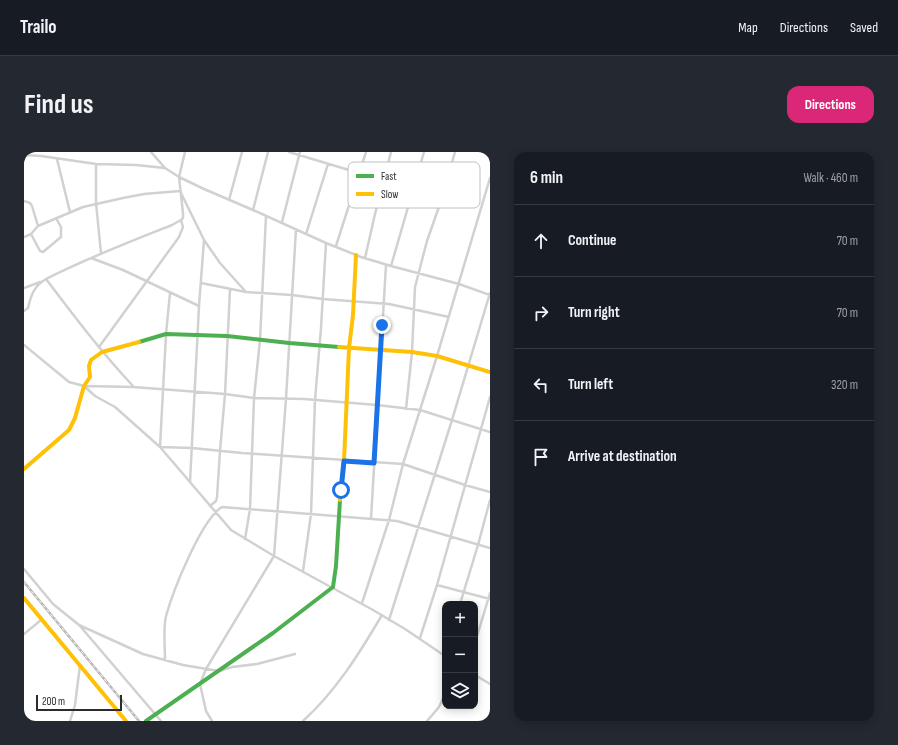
<!DOCTYPE html>
<meta charset="utf-8">
<style>
:root{--surface:#171b24;--page:#242831;--text:#f1f3f6;--muted:#9ea1a6;--line:#363941;--accent:#db2777}
body{margin:0;font-family:"Sofia Sans Condensed",sans-serif;background:var(--page);color:var(--text)}
.controls{position:absolute;right:12px;bottom:12px;display:grid;overflow:hidden;border-radius:8px;box-shadow:0 2px 10px #0003}
.controls button{width:36px;height:36px;display:grid;place-items:center;padding:0;border:0;border-bottom:1px solid var(--line);background:var(--surface);color:var(--text);font:20px sans-serif}
.scale{position:absolute;left:12px;bottom:10px;width:86px;box-sizing:border-box;padding-left:4px;border:2px solid #2c2c2c;border-top:0;font-size:11px;line-height:14px;white-space:nowrap;color:#2c2c2c;-webkit-text-stroke:3px #fff;paint-order:stroke}
.stop{position:absolute;width:12px;height:12px;margin:-9px;border:3px solid #1a73e8;border-radius:50%;background:#fff}
.stop.end{background:#1a73e8;border-color:#fff;box-shadow:0 1px 4px #0008}
.list{margin:0;padding:0;list-style:none}
h2{display:flex;justify-content:space-between;align-items:center;height:52px;margin:0;padding:0 16px;font-size:17px}
h2 small{font-size:13px;font-weight:400;color:var(--muted)}
.list li{display:grid;grid-template-columns:26px 1fr auto;gap:12px;align-items:center;box-sizing:border-box;height:72px;padding:0 16px;border-top:1px solid var(--line)}
.list b{display:block;font-size:15px;white-space:nowrap}
.list em{font-size:13px;font-style:normal;color:var(--muted)}
.icon{flex:none;width:22px;height:22px;fill:none;stroke:currentColor;stroke-width:2;stroke-linecap:round;stroke-linejoin:round}
.map{position:relative;flex:none;width:466px;height:569px;overflow:hidden;border-radius:12px}
header{display:flex;align-items:center;gap:24px;box-sizing:border-box;height:56px;padding:0 20px;background:var(--surface);border-bottom:1px solid var(--line)}
header strong{font-size:19px}
nav{display:flex;gap:22px;margin-inline-start:auto;font-size:14px}
.intro{display:flex;align-items:center;justify-content:space-between;box-sizing:border-box;height:96px;padding:0 24px}
h1{margin:0;font-size:28px}
.button{padding:10px 18px;border-radius:12px;background:var(--accent);color:#fff;font-size:14px;font-weight:700}
main{display:flex;gap:24px;padding:0 24px}
aside{flex:1;background:var(--surface);border-radius:12px;box-shadow:0 2px 10px #0003}
.map>svg:first-child{display:block}
.lines{fill:none;stroke-linecap:round;stroke-linejoin:round}
.street{stroke:#d1d1d1;stroke-width:2.5}
.fast{stroke:#4caf50;stroke-width:4}
.slow{stroke:#ffc107;stroke-width:4}
.rail-casing{stroke:#b8b8b8;stroke-width:2.5}
.rail{stroke:#fff;stroke-width:1;stroke-dasharray:3;stroke-linecap:butt}
.route{stroke:#1a73e8;stroke-width:5}
.key{fill:#fff;stroke:#c0c0c0;stroke-width:1}
.key-label{font-size:11px;fill:#2c2c2c}
</style>
<header>
<strong>Trailo</strong>
<nav><a>Map</a><a>Directions</a><a>Saved</a></nav>
</header>
<div class="intro"><h1>Find us</h1><a class="button">Directions</a></div>
<main>
<div class="map">
<svg width="466" height="569" viewBox="0 0 466 569">
<rect width="100%" height="100%" fill="#fff"/>
<g class="lines">
<path class="street" d="M127 0 141 16
M265 0 335 21 390 34
M0 3 17 4 72 12 112 13 141 16 155 25 180 37 229 58 302 91 337 105 367 114 435 132 466 143
M33 7 46 60
M72 12V51L77 101
M205 48 218 0
M0 49 6 51 8 54 14 74
M229 58 244 0
M258 70 276 0
M7 82 16 99 19 100 37 85V75L32 66
M282 82 304 12
M0 85 7 82 14 74 59 55 99 46 120 42 156 39 180 88 196 111 222 140
M312 94 342 0
M67 106 99 118 175 154
M341 106 351 62 367 0
M367 114 400 0
M22 127C63 106 105 90 148 73L157 68
M177 131 222 140 268 143 299 147 365 152 425 165
M0 136 16 130
M146 141 142 182 136 295 168 296 218 301 379 312 441 333 466 340
M0 159 4 156C7 143 10 134 22 127 50 164 78 201 109 234
M0 193 45 230 60 234 71 244 91 255 136 295 207 378 250 404 349 458 381 477 421 504
M75 195 155 85 159 75 157 68 159 66V61L155 25 161 0
M61 234 109 235 201 242 230 246 280 247 353 253 396 258 466 280
M382 257 388 200 391 135 403 89 417 49 431 0
M166 330 175 154 180 88
M186 354 192 349 193 345 196 299 201 242 206 137
M347 367 362 113
M221 387 226 357 230 246 236 188 242 64
M0 417 29 452 55 473 119 502 159 513 195 519 208 515 233 512 271 502
M279 419 287 362 291 248 297 176 302 91
M413 433 466 447
M338 451 365 368 379 312 413 204 466 26
M436 452 454 393 466 348
M365 468 428 268 466 141
M56 474 137 569
M0 482 17 468
M396 486 413 433 466 245
M451 491 466 441
M141 508C141 495 139 477 142 464 149 439 177 368 198 355L373 369 466 396
M451 523 466 532
M46 569 51 553 56 513
M188 569 182 559 176 532 182 517 250 404 262 247 272 77
M279 569C312 539 335 502 358 463
M403 569 415 555 421 542"/>
<path class="fast" d="M115 190 142 182 203 184 265 191 315 195
M122 569 249 481 309 435 312 414 316 348"/>
<path class="slow" d="M315 195 388 200 413 204 466 220
M0 317 45 278 51 266 60 234 66 225 65 214 67 208 78 200 115 190
M316 348 320 309 325 196 329 163 332 103
M0 446 102 569"/>
<defs>
<path id="rail" d="M0 430 115 569"/>
</defs>
<use href="#rail" class="rail-casing"/>
<use href="#rail" class="rail"/>
</g>
<g class="lines">
<path class="route" d="M317 338 320 309 350 311 358 173"/>
</g>
<rect x="324" y="10" width="132" height="46" rx="6" class="key"/>
<rect x="332" y="22" width="18" height="4" fill="#4caf50"/>
<rect x="332" y="40" width="18" height="4" fill="#ffc107"/>
<g class="key-label">
<text x="357" y="28">Fast</text>
<text x="357" y="46">Slow</text>
</g>
</svg>
<div class="controls">
<button>+</button>
<button>−</button>
<button><svg class="icon" aria-label="layers" viewBox="0 0 24 24"><path d="M12 4l9 5-9 5-9-5zM3 14l9 5 9-5"/></svg></button>
</div>
<div class="scale">200 m</div>
<div class="stop" style="left:317px;top:338px"></div>
<div class="stop end" style="left:358px;top:173px"></div>
</div>
<aside>
<h2>6 min<small>Walk · 460 m</small></h2>
<ul class="list">
<li><svg class="icon" aria-label="ahead" viewBox="0 0 24 24"><path d="M12 20V5M6 11l6-6 6 6"/></svg><div><b>Continue</b></div><em>70 m</em></li>
<li><svg class="icon" aria-label="right" viewBox="0 0 24 24"><path d="M7 20v-9h11M14 6l5 5-5 5"/></svg><div><b>Turn right</b></div><em>70 m</em></li>
<li><svg class="icon" aria-label="left" viewBox="0 0 24 24"><path d="M17 20v-9H6M10 6l-5 5 5 5"/></svg><div><b>Turn left</b></div><em>320 m</em></li>
<li><svg class="icon" aria-label="arrive" viewBox="0 0 24 24"><path d="M6 21V4h12l-3 4 3 4H6"/></svg><div><b>Arrive at destination</b></div></li>
</ul>
</aside>
</main>
